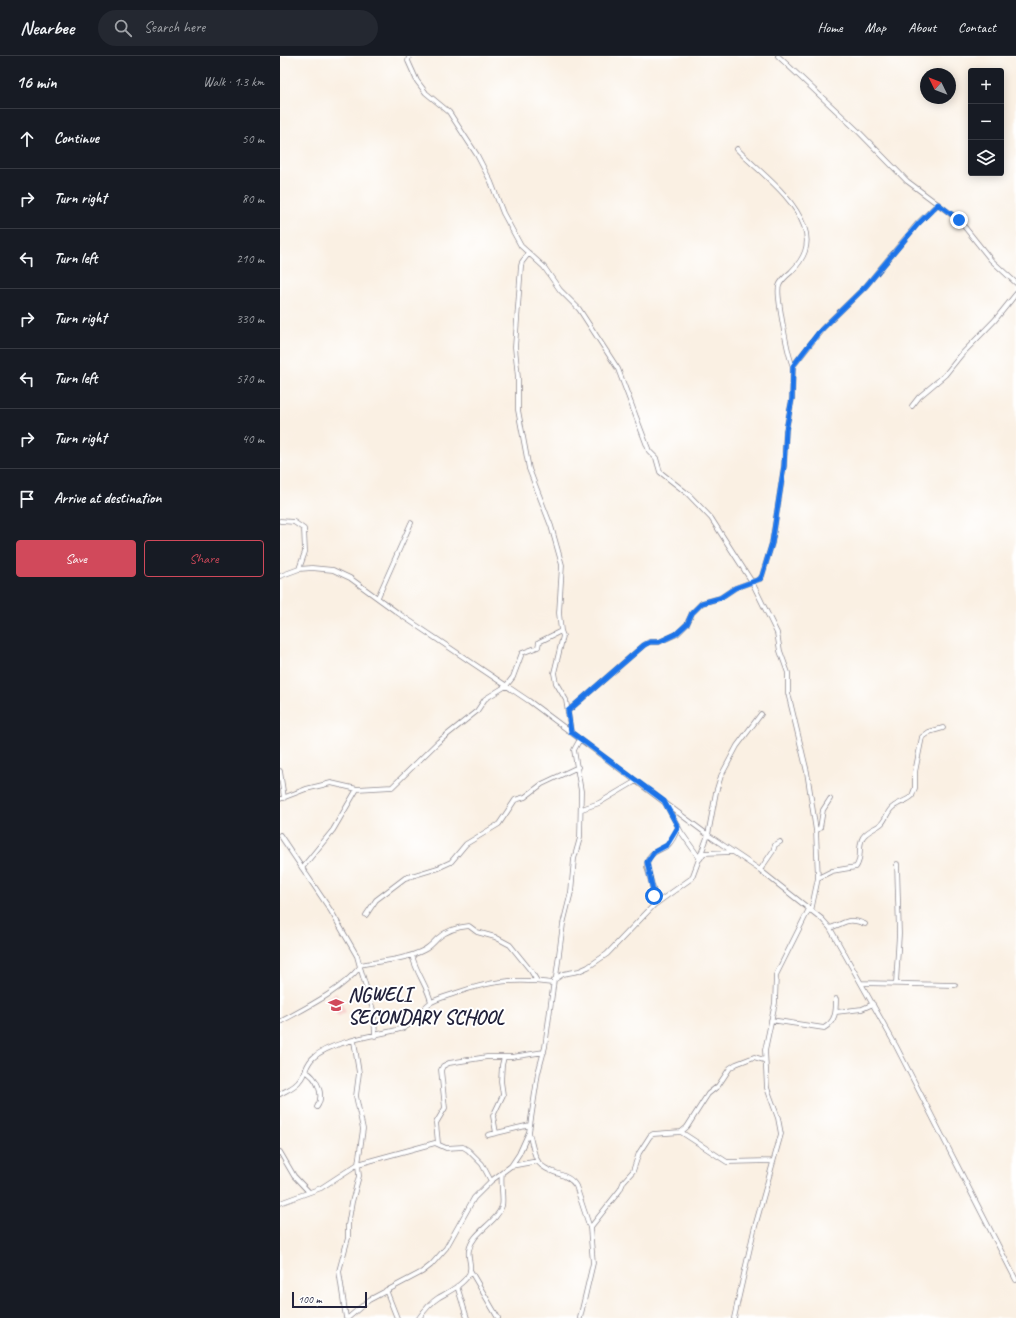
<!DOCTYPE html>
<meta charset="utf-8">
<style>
:root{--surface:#171b24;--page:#242831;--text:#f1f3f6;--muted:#9ea1a6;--line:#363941;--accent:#d1495b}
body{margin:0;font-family:Caveat,sans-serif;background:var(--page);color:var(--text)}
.controls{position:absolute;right:12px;top:12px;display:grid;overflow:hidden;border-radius:4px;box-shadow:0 2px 10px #0003}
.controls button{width:36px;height:36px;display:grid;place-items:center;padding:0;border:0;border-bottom:1px solid var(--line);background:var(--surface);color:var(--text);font:20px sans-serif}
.compass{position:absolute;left:640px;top:12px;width:36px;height:36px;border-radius:50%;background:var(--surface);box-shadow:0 2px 10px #0003;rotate:313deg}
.scale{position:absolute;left:12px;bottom:10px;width:75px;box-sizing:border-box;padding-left:4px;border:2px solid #22223b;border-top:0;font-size:11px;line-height:14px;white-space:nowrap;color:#22223b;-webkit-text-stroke:3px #fff;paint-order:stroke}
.stop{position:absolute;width:12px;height:12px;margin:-9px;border:3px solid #1a73e8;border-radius:50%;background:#fff}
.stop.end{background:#1a73e8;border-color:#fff;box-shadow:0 1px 4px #0008}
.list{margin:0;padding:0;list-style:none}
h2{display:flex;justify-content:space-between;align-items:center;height:52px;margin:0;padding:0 16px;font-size:17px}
h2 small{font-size:13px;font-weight:400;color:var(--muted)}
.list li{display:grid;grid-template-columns:26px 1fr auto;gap:12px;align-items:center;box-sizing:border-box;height:60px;padding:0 16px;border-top:1px solid var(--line)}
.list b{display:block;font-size:15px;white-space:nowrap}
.list em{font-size:13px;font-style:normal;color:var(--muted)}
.actions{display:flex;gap:8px;padding:12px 16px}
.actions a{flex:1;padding:9px 0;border:1px solid var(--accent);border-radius:4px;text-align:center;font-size:14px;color:var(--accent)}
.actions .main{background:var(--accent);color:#fff}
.icon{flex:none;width:22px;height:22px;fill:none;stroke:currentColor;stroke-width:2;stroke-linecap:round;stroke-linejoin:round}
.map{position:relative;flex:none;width:736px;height:1262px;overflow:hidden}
header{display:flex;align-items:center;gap:24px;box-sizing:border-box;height:56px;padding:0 20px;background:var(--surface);border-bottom:1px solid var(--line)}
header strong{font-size:19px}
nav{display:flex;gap:22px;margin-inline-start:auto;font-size:14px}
.search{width:280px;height:36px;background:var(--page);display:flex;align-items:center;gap:10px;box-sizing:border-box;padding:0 14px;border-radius:22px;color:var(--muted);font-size:15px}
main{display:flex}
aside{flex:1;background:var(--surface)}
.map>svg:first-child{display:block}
.built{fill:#f7d0cc}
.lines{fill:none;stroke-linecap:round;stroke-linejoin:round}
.minor-casing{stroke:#8e898f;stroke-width:5.5}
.minor{stroke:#fff;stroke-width:4}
.route{stroke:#1a73e8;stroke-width:5}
.labels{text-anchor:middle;stroke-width:4;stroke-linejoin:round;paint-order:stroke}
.poi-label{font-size:20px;font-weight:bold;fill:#22223b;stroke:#fff;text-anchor:start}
</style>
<header>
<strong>Nearbee</strong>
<div class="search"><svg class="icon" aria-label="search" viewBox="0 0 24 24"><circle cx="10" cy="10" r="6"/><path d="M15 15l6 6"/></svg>Search here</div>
<nav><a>Home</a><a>Map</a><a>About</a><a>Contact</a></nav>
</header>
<main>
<aside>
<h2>16 min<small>Walk · 1.3 km</small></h2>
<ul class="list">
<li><svg class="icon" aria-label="ahead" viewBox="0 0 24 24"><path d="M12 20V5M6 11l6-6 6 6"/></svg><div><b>Continue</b></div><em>50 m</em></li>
<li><svg class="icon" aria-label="right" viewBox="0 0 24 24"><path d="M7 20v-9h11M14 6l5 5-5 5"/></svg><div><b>Turn right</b></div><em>80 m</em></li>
<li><svg class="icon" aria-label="left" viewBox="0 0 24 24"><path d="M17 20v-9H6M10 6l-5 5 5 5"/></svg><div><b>Turn left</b></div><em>210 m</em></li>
<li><svg class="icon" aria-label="right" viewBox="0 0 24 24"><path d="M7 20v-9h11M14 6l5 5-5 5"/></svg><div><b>Turn right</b></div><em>330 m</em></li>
<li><svg class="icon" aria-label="left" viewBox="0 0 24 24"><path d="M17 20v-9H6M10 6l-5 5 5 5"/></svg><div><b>Turn left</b></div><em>570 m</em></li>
<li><svg class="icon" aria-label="right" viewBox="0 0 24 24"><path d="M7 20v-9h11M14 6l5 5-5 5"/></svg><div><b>Turn right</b></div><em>40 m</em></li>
<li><svg class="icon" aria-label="arrive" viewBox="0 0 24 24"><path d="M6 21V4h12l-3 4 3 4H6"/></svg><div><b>Arrive at destination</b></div></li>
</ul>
<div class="actions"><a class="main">Save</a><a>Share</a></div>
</aside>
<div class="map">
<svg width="736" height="1262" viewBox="0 0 736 1262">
<rect width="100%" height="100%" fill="#fff"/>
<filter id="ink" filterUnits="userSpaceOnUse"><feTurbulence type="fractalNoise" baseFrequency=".025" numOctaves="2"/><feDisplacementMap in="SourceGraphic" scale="8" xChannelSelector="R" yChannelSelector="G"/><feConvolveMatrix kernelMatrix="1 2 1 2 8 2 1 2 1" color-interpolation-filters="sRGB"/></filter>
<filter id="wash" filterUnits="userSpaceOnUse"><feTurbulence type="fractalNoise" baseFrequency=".012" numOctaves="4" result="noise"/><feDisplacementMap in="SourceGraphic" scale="16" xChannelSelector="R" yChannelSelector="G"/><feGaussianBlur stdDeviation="0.9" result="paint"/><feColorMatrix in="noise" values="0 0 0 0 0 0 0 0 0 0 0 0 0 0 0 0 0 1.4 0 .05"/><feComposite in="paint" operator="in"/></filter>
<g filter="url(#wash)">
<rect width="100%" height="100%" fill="#faf0e3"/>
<path class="built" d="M56 937 66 956 58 961 46 942Z"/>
</g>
<g filter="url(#ink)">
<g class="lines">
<defs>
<path id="minor" d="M129 0 128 5 137 25 146 37 169 56 197 99 211 126 223 157 241 190 264 211 280 234 299 253 338 313 369 395 376 402 380 416 408 438 431 462 472 526 497 577 500 595 508 617V637L527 716 536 775 538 822 531 855
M498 0 580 77 627 125 679 164 711 204 736 227
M457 93C480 117 512 138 524 170 531 189 524 203 511 216 506 220 501 224 499 230 496 238 508 301 513 310
M249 197 242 206 241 210 235 291 238 322V354L249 413 271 470 282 509 279 557 281 575 283 580 274 617 276 627 286 644 291 676
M632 350 639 341 665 319 681 299 715 264 736 238
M0 465 14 466 24 473 25 496 19 513
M0 520 19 513 32 512 53 514 70 522 118 557 249 645 428 779 480 814 542 863 550 872 616 990 736 1224
M98 541 131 467
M288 655 364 589 369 586H379L397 578 407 568 412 557 422 547 440 542 455 532 480 523 482 520 492 487 504 410 506 374 512 343 513 310 543 272 586 230 638 167 658 148
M0 715 4 742
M0 743 26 733 51 727 77 733
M385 747 401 776 420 803 424 797 452 796
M302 753 319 747 356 725
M536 775 540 772 543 754 550 743
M0 779 51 855 77 900 80 911C59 936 27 951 0 966
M22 812 53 774 77 733 112 731 158 686 197 655 205 643 226 630 233 621 242 597 258 591 259 586 281 575
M480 814 493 795 495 789 500 786
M538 822 552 815 576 811C583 802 577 791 583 781 588 774 595 773 601 768 606 764 607 755 613 751 619 746 627 745 632 740L635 732V716L642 681 649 676 663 672
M377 847 367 811C367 796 377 796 387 790 392 786 396 777 398 771
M86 859 96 844 125 822 158 812 171 806 186 788 219 768 235 744 245 741 262 728 298 711
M550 872C566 867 567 861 585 868
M132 899C136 917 147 929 151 946
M80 909C100 905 125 904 144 894 150 891 153 887 158 882 166 875 178 871 189 870L197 876 215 881 230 889 251 915 257 925
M80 911 94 957 95 980
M276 921 283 868 291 836 294 803 300 782 301 735 294 694 300 683
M581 927 675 929
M616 927 619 878 617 808
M556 956 582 953 593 948
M491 964 544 972C556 965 556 955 556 943
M25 1015C37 1021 45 1039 37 1051
M0 1038C7 1034 16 1031 20 1024 26 1017 26 1007 34 1001 51 985 100 979 124 972 135 967 140 954 150 947 158 942 168 940 176 937 210 925 236 922 272 927
M401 1076 447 1106 492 1105
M216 1077 213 1060 223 1039 221 1025 222 1009 224 1001
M249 1077C252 1086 253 1099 259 1107 269 1119 288 1116 296 1130L310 1172 313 1207 300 1262
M208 1079 250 1069
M158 1087 156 1067 165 1052 161 1014 163 1010 169 1007 207 1001H232L264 996
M0 1096 14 1120 29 1136
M231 1110 258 1105
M0 1147 41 1132 78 1108 155 1087 166 1092 183 1091 188 1094 202 1108 211 1125
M310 1172 340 1134 344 1125 353 1115 359 1097 370 1080 373 1078 401 1076 407 1071 428 1038 438 1030 450 1012 456 1008 474 1001 484 1004
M190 1214 218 1262
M177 1230 187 1262
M106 1234 117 1262
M66 1262 59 1215 68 1182V1169L72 1146 79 1120 78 1108 83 1073 76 1040 79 1017 74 985
M68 1262 89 1244 142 1216 151 1209 166 1192 194 1142 211 1125 231 1110 239 1098 249 1076 258 1017 265 991 274 924 283 918 299 915 308 911 327 898 374 849 412 822 428 779 436 736 441 720 457 690 481 658
M139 1262C144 1255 150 1247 158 1242 168 1236 183 1229 189 1218 193 1210 187 1202 189 1194 193 1175 216 1168 222 1150 224 1143 220 1127 222 1117
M454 1262 474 1174 501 1078 498 1062 487 1032 485 994 495 947 496 919 529 853"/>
</defs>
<use href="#minor" class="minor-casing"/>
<use href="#minor" class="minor"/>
</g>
</g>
<g class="lines" filter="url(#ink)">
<path class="route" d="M374 840 367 806 374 796 387 789 398 771 384 745 291 676 288 655 364 589 370 586H379L396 578 407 568 412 557 422 547 440 542 455 532 480 523 482 520 492 487 504 410 506 374 512 343 513 310 539 276 586 230 638 168 658 148 679 164"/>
</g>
<defs>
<symbol id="school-bare" viewBox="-9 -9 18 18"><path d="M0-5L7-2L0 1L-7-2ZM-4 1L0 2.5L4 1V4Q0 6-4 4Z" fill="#d1495b" stroke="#fff" stroke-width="2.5" paint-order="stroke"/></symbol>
</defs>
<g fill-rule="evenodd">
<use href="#school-bare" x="45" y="938" width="22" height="22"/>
</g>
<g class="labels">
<g class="poi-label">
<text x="68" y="945">NGWELI<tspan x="68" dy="23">SECONDARY SCHOOL</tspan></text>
</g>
</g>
</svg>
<div class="controls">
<button>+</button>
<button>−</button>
<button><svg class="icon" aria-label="layers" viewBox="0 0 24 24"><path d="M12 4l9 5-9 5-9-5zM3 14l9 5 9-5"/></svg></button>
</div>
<svg class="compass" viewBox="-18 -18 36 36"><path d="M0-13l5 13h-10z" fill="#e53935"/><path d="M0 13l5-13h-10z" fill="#9ea1a6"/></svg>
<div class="scale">100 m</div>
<div class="stop" style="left:374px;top:840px"></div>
<div class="stop end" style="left:679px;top:164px"></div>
</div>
</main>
